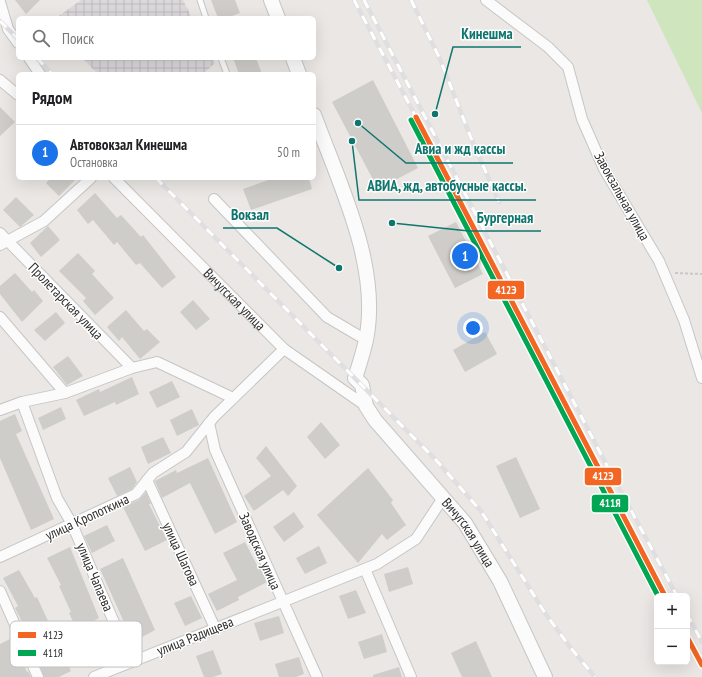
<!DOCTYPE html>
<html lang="ru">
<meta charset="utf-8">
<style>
:root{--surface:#fff;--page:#f2f2f2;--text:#202124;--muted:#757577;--line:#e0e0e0;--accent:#1a73e8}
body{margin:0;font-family:"PT Sans Narrow",sans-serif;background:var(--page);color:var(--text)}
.controls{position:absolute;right:12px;bottom:12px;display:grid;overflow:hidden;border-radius:6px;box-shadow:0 4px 16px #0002}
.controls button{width:36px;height:36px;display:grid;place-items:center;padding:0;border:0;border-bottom:1px solid var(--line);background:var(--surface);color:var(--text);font:20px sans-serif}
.you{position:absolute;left:473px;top:328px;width:14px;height:14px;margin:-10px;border:3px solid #fff;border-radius:50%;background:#1a73e8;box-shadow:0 0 0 6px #1a73e833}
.badge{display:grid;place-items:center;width:26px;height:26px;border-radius:50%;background:var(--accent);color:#fff;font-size:13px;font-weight:700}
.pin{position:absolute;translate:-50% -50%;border:2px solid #fff;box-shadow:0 1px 4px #0006}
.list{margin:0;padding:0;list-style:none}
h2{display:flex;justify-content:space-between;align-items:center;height:52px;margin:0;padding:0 16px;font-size:17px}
h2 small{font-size:13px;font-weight:400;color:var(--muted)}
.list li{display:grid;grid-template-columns:26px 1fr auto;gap:12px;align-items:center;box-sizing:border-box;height:56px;padding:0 16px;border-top:1px solid var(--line)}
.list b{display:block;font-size:15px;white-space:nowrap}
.list p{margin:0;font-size:13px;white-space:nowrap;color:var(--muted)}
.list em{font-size:13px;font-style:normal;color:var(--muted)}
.icon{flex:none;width:22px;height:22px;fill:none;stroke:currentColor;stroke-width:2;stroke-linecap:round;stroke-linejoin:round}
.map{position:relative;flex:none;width:702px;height:677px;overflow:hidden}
.search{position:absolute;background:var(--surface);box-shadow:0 4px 16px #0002;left:16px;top:16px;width:300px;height:44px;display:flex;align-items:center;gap:10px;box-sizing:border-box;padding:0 14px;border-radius:6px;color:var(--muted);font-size:15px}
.panel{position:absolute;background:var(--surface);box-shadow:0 4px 16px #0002;left:16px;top:72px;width:300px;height:108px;border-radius:6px}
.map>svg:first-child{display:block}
.industrial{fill:url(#industrial-grid)}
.park{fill:#cee5be}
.building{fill:#cfcdca}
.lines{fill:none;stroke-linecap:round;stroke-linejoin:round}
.lane-casing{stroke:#c6c6c6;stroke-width:7}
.street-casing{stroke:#c6c6c6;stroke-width:12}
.secondary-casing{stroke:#c6c6c6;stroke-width:16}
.path{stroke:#c8c8c8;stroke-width:2;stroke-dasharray:3 2;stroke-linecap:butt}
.lane{stroke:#fcfbfb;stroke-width:5}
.street{stroke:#fcfbfb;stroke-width:10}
.secondary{stroke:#fcfbfb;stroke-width:14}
.rail-casing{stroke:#dfdee0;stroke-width:4.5}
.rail{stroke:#fff;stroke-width:3;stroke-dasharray:9;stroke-linecap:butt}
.rail-1-casing{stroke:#fff;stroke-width:8}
.rail-2-casing{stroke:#fff;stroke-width:8}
.rail-1{stroke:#f26522;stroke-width:5}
.rail-2{stroke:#00a651;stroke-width:5}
.labels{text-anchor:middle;stroke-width:3;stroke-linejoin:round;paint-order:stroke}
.street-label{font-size:14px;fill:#2d2d2d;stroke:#fff}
.key{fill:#fff;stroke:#c0c0c0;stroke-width:1}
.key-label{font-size:11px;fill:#2d2d2d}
.leader{fill:none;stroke:#0f766e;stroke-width:1.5}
.callout-dot{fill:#0f766e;stroke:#fff;stroke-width:1.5}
.callout-label{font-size:15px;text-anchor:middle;font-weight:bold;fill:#0f766e;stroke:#fff;stroke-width:3;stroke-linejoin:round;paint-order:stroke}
.line-badge{stroke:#fff;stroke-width:1.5}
.badge-label{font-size:11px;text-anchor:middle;font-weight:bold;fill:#fff}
</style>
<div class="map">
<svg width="702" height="677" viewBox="0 0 702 677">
<defs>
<pattern id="industrial-grid" width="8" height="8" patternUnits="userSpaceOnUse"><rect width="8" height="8" fill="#dbd8db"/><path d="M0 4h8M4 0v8" fill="none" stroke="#bcbabc"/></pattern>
</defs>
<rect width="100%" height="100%" fill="#eae7e4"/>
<path class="industrial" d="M81 0H183L192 18H56Z
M82 58H212L215 63 203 74H98Z"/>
<path class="park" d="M647 0H702V113Z"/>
<path class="building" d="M15 0H40L26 14Z
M211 0H235L240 13 227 18H218Z
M233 58H256L262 74H239Z
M373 80 418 168 378 189 332 102Z
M0 107 15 122 0 136Z
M51 178H77L59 196 46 183Z
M274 178H309L312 189 251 210 243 189Z
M95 193 117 218 121 215 141 237 143 235 176 277 162 288 140 263 136 265 117 242 114 245 93 220 88 224 77 210Z
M16 197 34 215 20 227 3 210Z
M456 222 483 274 455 288 428 236Z
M48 226 60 240 41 257 30 243Z
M78 253 95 271 92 274 114 298 95 315 83 301 86 298 59 271Z
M15 273 32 292 34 290 43 301 22 322 0 294V286Z
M193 300 210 319 196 330 180 312Z
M126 310 144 331 147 329 160 342 140 359 122 337 119 341 107 327Z
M56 312 65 323 45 341 34 330Z
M485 332 497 354 465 372 453 350Z
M68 356 83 376 67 385 53 367Z
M132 377 139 394 116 405 115 402 84 416 76 400 99 389 100 392Z
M172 381 180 397 157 408 149 392Z
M61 407 66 419 43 430 38 418Z
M192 409 199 425 177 436 170 420Z
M15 414 22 431 16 434 54 519 31 530 0 458V421Z
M321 422 340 445 325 459 307 437Z
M163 437 171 453 148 464 141 447Z
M266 446 297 486 288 496 283 490 254 511 244 496 271 476 256 458Z
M516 457 540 509 520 518 496 466Z
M208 458 237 522 215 534 190 483 162 498 155 481 176 470 177 473Z
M130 467 137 482 132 489 117 496 108 478Z
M368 468 393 500 391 503 406 525 387 540 382 534 358 563 317 515Z
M146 492 151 504H149L167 540 145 551 123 507 139 500Z
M294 512 304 527 284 542 273 527Z
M107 525 115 541 92 553 84 536Z
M245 542 258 567 260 566 267 582 238 597 239 600 217 611 208 594 237 580 223 553Z
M319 546 327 563 305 574 296 558Z
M70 547 99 618 77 630 69 613 71 612 59 586 61 585 47 558Z
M123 558 155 630 133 642 100 569Z
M408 567 413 584 389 592 384 574Z
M19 570 35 598 37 597 71 671 59 677H44L40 666 43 664 15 608 18 606 3 578Z
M356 590 366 613 348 619 339 596Z
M191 596 202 618 185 626 174 603Z
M279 616 284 633 260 641 254 623Z
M382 634 387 652 364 659 358 642Z
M12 638 27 672 28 671 31 677H0V644Z
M476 641 492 677H462L451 653Z
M213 650 222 674 213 677H204L196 656Z
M299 657 304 674 296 677H279L275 664Z
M399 667 402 677H373V675Z"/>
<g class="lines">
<defs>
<path id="lane" d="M200 0 206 18
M221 58 227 74"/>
<g id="street">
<path d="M486 0 548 47 568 67 582 119 604 169 659 261 684 320 702 378"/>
<path d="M0 2 8 29 18 43"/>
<path d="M29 58 40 74"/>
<path d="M0 80 18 95"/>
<path id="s1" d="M114 178 284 349 366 406"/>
<path d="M214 199 327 317 366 340"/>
<path d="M0 233 132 368"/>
<path d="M0 245 44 221 91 178"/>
<path d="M0 317 65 393"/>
<path d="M22 402 57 498 72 524 122 641 138 659"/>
<path d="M0 410 22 402 65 393 132 368 157 362 233 398"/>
<path d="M209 423 215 450 317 677"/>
<path d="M147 480 215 628"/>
<path d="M0 557 136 494 153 473 186 452 214 417 284 349"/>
<path d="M365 569 411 677"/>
<path d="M0 591 38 677"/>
<path d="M94 677 377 564 416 539 443 498"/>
</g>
<g id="secondary">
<path d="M271 0 278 18"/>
<path d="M293 58 299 74"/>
<path id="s2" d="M314 115C339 183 381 266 366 340 363 353 359 366 355 378L362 385 366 406 375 420 465 523 500 581 545 677"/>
</g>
</defs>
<use href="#lane" class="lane-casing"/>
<use href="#street" class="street-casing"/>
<use href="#secondary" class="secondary-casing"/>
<path class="path" d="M675 273 702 274"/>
<use href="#lane" class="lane"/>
<use href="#street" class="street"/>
<use href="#secondary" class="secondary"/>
<defs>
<path id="rail" d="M354 0 416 117
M364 0 604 460 677 596
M411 0 440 59 471 138 499 202
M0 21 18 39
M37 58 52 74
M156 178 436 460 481 511 545 613 570 647 595 677
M687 614 702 642"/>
</defs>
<use href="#rail" class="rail-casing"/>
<use href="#rail" class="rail"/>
<defs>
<path id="rail-1" d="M416 117 665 596
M687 637 702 665"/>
<path id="rail-2" d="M411 120 658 596"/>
</defs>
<use href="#rail-1" class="rail-1-casing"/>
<use href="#rail-2" class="rail-2-casing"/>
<use href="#rail-1" class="rail-1"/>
<use href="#rail-2" class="rail-2"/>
</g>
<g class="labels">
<g class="street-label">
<text transform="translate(622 196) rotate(61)" y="5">Завокзальная улица</text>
<text dy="5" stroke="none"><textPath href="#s1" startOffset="171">Вичугская улица</textPath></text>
<text transform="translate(66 301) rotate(46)" y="5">Пролетарская улица</text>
<text transform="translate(87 517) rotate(-25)" y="5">улица Кропоткина</text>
<text dy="5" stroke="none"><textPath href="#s2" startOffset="468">Вичугская улица</textPath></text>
<text transform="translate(260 551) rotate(66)" y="5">Заводская улица</text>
<text transform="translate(181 554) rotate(65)" y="5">улица Шагова</text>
<text transform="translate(95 577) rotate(67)" y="5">улица Чапаева</text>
<text transform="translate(195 636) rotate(-22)" y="5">улица Радищева</text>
</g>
</g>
<rect x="10" y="621" width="132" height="46" rx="6" class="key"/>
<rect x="18" y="632" width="18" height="6" fill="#f26522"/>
<rect x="18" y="650" width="18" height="6" fill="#00a651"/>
<g class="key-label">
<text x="43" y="639">412Э</text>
<text x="43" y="657">411Я</text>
</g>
<path class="leader" d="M435 114L453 47H521M358 123L406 163H513M352 141L359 200H536M339 268L277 228H223M392 223L469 231H541"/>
<g class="callout-dot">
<circle cx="435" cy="114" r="4"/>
<circle cx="358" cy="123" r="4"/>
<circle cx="352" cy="141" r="4"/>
<circle cx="339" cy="268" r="4"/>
<circle cx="392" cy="223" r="4"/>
</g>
<g class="callout-label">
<text x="487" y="39">Кинешма</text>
<text x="460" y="154">Авиа и жд кассы</text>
<text x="447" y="191">АВИА, жд, автобусные кассы.</text>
<text x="250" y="220">Вокзал</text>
<text x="505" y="223">Бургерная</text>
</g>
<g class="line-badge">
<rect x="487" y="280" width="38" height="20" rx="4" fill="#f26522"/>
<rect x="584" y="467" width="38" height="19" rx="4" fill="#f26522"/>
<rect x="591" y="494" width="38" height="19" rx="4" fill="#00a651"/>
</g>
<g class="badge-label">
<text x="506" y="294">412Э</text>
<text x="603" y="480">412Э</text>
<text x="610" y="507">411Я</text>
</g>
</svg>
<div class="controls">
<button>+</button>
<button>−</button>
</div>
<div class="you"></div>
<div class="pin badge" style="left:465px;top:256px">1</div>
<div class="search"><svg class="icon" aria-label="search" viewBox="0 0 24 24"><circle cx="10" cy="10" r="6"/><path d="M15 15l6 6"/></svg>Поиск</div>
<section class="panel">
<h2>Рядом<small></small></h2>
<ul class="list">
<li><span class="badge">1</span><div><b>Автовокзал Кинешма</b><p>Остановка</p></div><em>50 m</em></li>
</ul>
</section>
</div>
